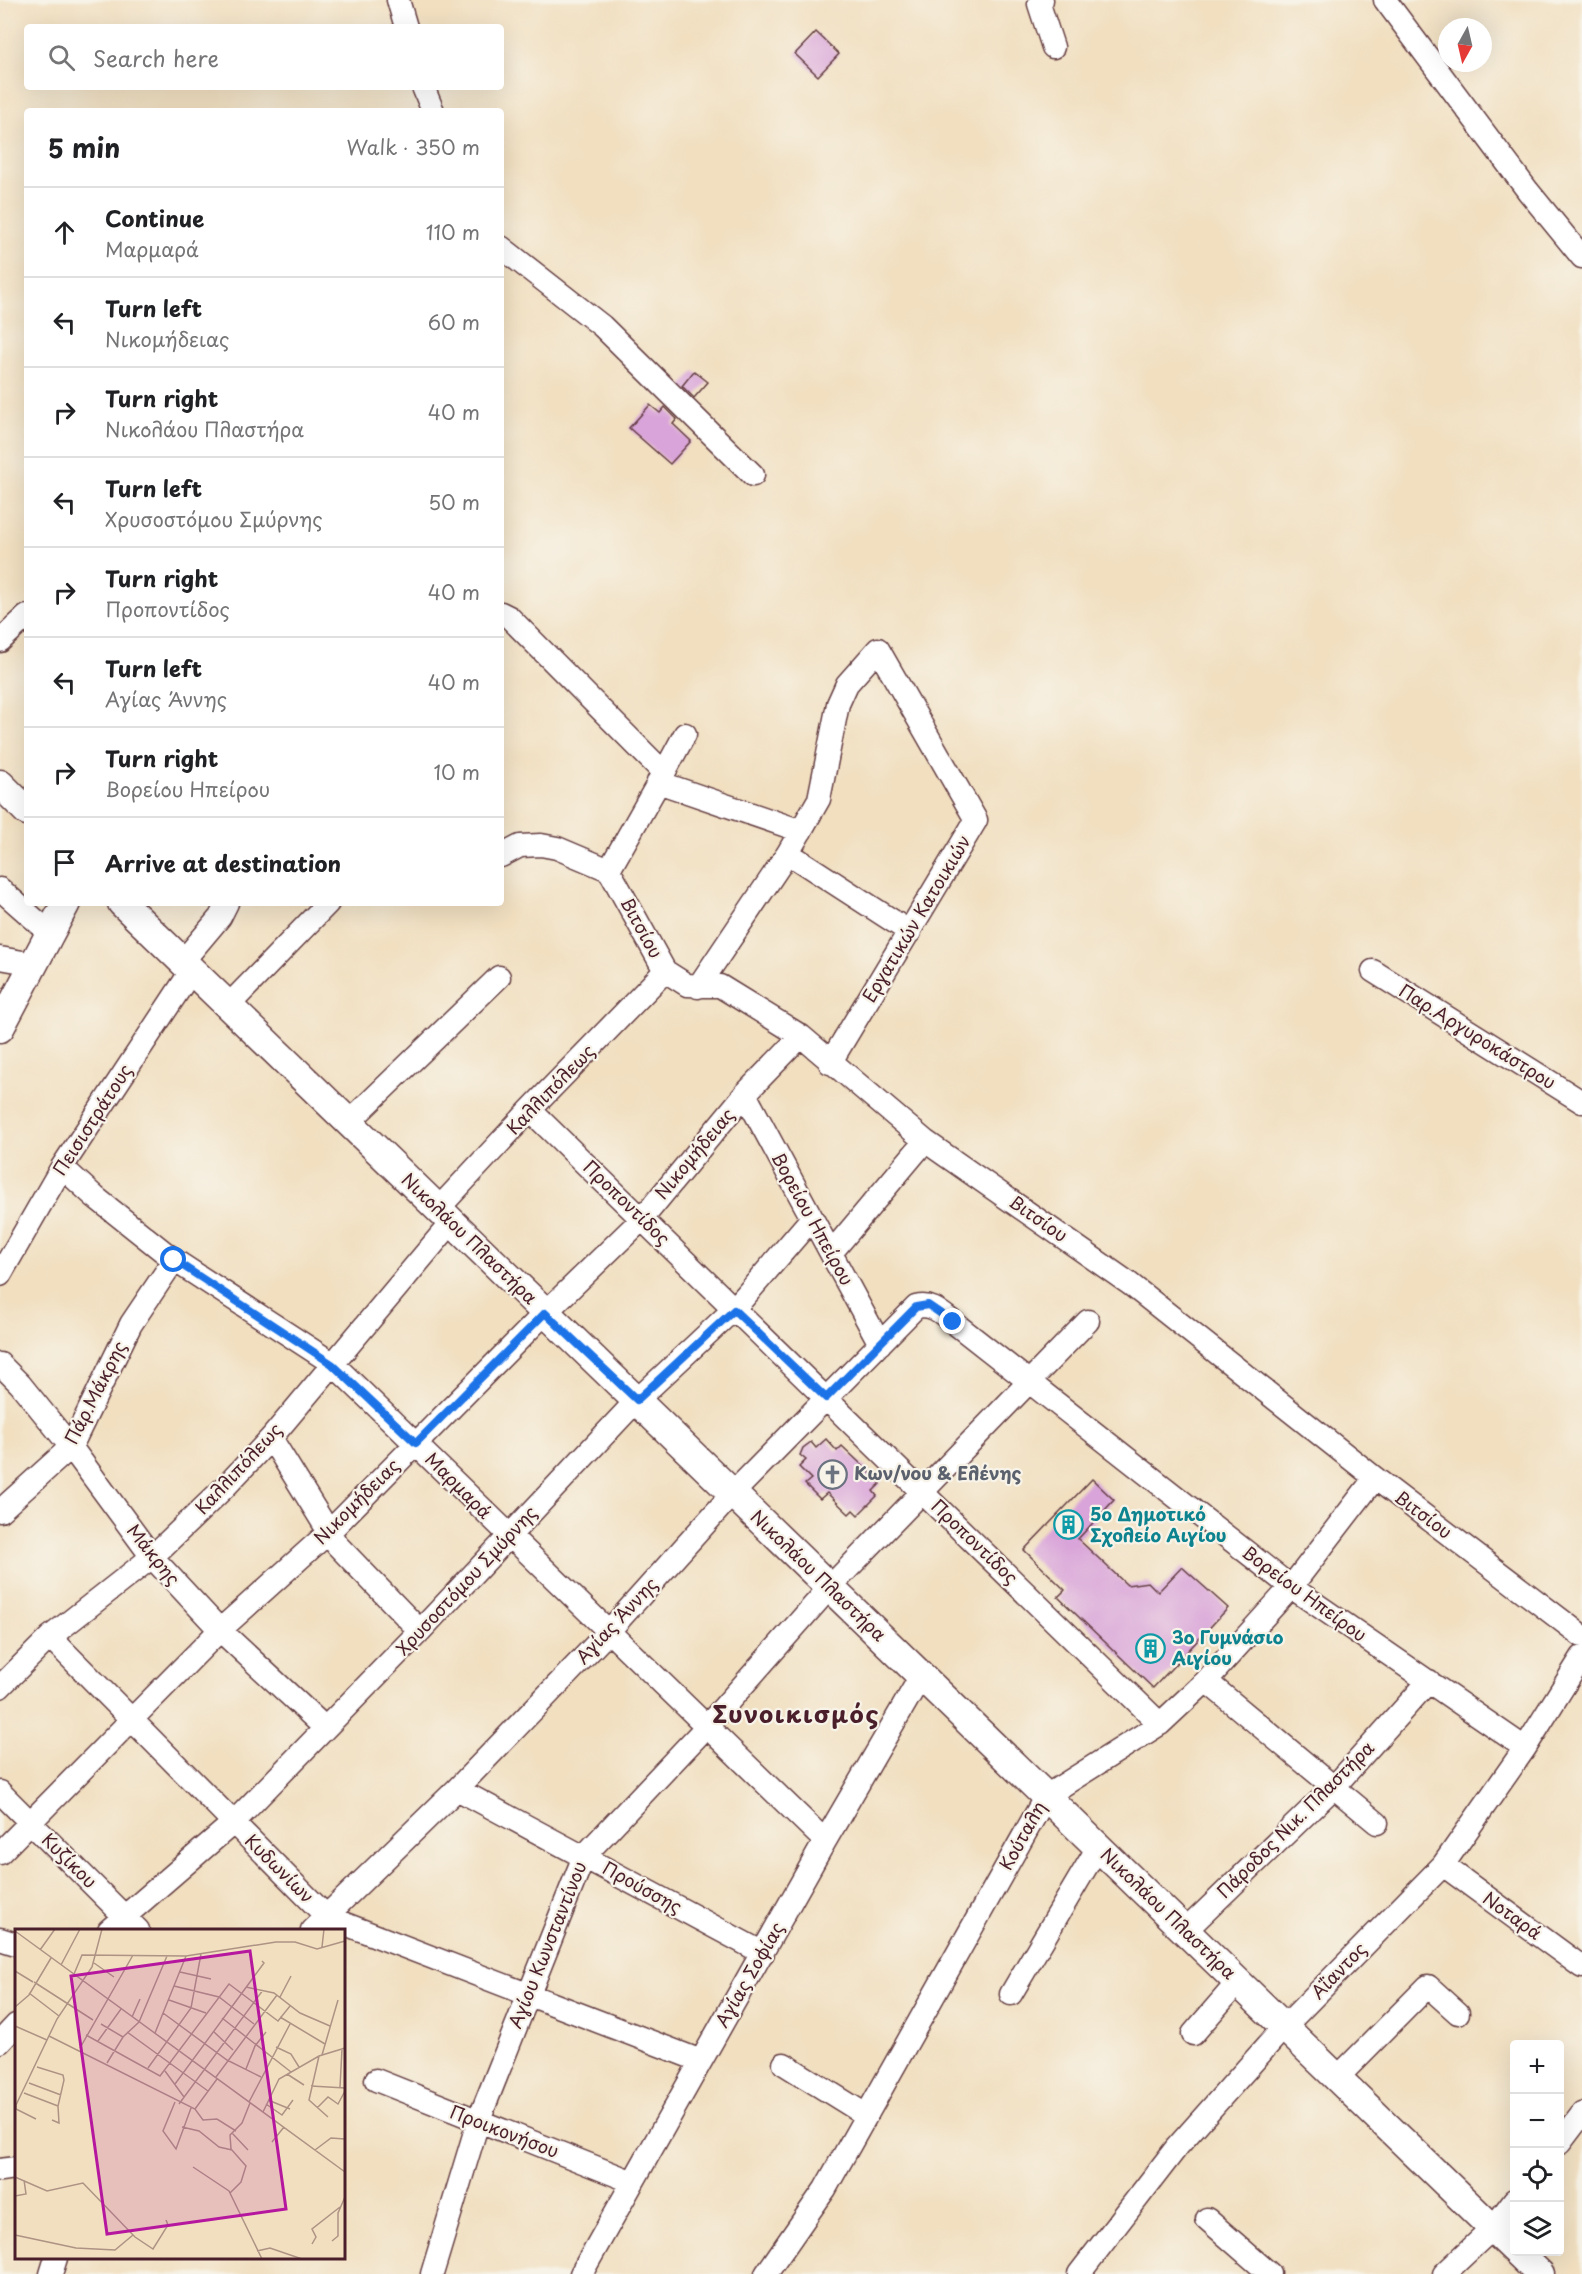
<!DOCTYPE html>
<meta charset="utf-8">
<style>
:root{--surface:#fff;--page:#f2f2f2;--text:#202124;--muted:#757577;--line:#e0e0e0}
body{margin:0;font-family:"Playpen Sans",sans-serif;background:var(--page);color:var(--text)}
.controls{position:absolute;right:18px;bottom:18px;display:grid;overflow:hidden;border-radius:6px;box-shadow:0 6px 24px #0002}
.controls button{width:54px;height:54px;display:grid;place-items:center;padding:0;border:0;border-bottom:2px solid var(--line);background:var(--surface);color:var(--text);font:30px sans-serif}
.compass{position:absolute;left:1438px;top:18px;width:54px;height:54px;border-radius:50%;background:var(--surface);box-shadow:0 6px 24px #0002;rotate:188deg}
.stop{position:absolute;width:18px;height:18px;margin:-14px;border:4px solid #1a73e8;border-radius:50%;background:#fff}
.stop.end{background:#1a73e8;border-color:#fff;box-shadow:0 2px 6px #0008}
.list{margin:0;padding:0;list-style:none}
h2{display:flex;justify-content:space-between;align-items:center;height:78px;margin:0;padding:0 24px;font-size:26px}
h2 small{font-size:20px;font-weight:400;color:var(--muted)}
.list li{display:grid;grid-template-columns:39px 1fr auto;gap:18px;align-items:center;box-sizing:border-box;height:90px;padding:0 24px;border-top:2px solid var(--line)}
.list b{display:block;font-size:22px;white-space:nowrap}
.list p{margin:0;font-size:20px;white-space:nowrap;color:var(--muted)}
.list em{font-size:20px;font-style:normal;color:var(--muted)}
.icon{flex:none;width:33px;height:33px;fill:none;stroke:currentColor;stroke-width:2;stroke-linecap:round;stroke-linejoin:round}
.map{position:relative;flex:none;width:1582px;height:2274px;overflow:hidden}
.search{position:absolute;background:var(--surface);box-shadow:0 6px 24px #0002;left:24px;top:24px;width:480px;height:66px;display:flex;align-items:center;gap:15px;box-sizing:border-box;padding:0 21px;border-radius:6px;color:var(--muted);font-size:22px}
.panel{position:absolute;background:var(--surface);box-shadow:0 6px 24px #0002;left:24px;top:108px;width:480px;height:798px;border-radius:6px}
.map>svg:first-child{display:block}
.building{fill:#d9a4d9}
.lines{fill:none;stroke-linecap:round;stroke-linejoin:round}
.minor-casing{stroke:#633c41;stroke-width:25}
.major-casing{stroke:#633c41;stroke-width:31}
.minor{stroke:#fff;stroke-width:22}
.major{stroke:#fff;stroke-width:28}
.route{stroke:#1a73e8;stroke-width:8}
.labels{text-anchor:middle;stroke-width:4.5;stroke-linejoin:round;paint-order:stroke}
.street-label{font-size:18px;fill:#4a1f2b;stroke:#f7f3e8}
.worship-label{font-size:18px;font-weight:bold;fill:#5b616d;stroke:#f7f3e8;text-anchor:start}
.culture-label{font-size:18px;font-weight:bold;fill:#0d838f;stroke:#f7f3e8;text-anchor:start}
.district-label{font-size:24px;font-weight:bold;letter-spacing:1.5px;fill:#4a1f2b;stroke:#f7f3e8}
.inset-road{fill:none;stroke:#ae9284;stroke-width:1.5}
.view{fill:#b5179e;fill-opacity:0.15;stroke:#b5179e;stroke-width:3}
.inset-edge{fill:none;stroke:#4a1f2b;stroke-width:3}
</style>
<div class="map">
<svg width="1582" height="2274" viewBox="0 0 1582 2274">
<rect width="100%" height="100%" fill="#f7f3e8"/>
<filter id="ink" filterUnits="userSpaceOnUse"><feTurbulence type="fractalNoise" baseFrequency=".0167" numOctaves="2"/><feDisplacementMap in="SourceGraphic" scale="12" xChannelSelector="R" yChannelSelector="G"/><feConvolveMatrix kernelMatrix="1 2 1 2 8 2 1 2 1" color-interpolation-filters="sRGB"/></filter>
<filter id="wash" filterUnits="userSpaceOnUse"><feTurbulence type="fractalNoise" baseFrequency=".008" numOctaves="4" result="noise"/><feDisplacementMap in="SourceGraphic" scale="24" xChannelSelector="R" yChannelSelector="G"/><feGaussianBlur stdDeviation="1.35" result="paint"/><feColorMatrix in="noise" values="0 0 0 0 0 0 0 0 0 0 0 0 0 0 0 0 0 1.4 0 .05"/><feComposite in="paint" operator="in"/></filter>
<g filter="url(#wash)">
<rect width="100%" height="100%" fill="#f1dfc0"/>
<g id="blocks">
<path class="building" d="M816 32 839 54 818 76 795 54Z
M694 371 708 382 694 398 682 386Z
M650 405 660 413 665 407 677 419 673 424 691 441 670 464 629 428Z
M826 1439 837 1451 842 1446 881 1483 873 1491 877 1496 858 1515 853 1510 849 1514 827 1493 820 1499 805 1484 811 1479 799 1467 806 1460 800 1455 803 1448 811 1442 816 1448Z
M1092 1479 1114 1500 1078 1539 1127 1585 1148 1582 1158 1592 1182 1567 1228 1608 1153 1688 1058 1597 1065 1590 1024 1550Z"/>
</g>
</g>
<g filter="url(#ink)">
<use href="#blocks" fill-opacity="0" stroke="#633c41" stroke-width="1.5"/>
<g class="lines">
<defs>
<path id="minor" d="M398 0 406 27
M1042 0 1039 4 1053 47
M1385 0 1528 191 1582 257
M423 87 433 111
M501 247 602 326 753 475
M501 613 509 617 664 773 609 870
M0 641 27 616
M664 773 685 734
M658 782 801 831
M788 853 910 932
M501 856 520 846 541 845 557 848 609 870 665 971 687 985 720 986 801 1036 925 1141 1130 1284 1375 1478 1582 1636
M0 889 50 933
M0 958 34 964
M183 961 220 917 227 903
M1373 971 1582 1102
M698 987 788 853 819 799 838 704 847 684 878 649 976 820 830 1063
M229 1005 328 903
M745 1094 880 1344
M530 1110 1160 1724
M349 1122 499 977
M62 1167 95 1197 174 1260 332 1363 825 1841
M438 1209 530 1110 665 971
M831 1253 925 1141
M0 1275 62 1167 192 970
M0 1364 20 1384 71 1447 152 1557 220 1630 325 1728
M271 1438 337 1545 420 1631
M0 1511 71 1447 131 1324 174 1260
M50 1637 327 1917 701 2061
M1206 1681 1377 1823
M0 1687 50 1637 152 1557 226 1486 271 1438 451 1223
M457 1789 763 1953
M0 1792 138 1930
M0 1853 220 1630 329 1532 545 1313 642 1219 745 1094 801 1036
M1443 1865 1582 1967
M109 1930 233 1823 420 1631 637 1400 734 1309 812 1218
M312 1930 457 1789 609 1631 733 1493 916 1307C932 1303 941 1313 953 1322L1291 1587 1525 1748
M1185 1931 1333 1788 1429 1681
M0 1939 16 1944
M1011 1994 1098 1847
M1193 2034 1238 1982
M0 2042 16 2025
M784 2064 866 2115
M1337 2078 1428 1986 1458 2013
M376 2080 633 2182
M1560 2143 1582 2114
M0 2170 16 2168
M1207 2219 1270 2274
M51 2274 56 2258
M432 2274 478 2122 584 1856 707 1726 830 1587 1088 1321
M581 2274 825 1841 921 1676
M766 2274 825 2189 1046 1796 1160 1724 1206 1681 1291 1587 1375 1478
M1079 2274 1177 2147 1284 2027 1443 1865 1525 1748 1582 1657
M1444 2274 1493 2228 1514 2200"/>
<path id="major" d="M0 784 27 811
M122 903 1514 2249
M0 1028 66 903
M1517 2252 1540 2274"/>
</defs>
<use href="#minor" class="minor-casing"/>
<use href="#major" class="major-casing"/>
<use href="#minor" class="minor"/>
<use href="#major" class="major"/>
</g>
</g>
<g class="lines" filter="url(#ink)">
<path class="route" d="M174 1260 332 1364 416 1443 545 1313 637 1400 734 1310 826 1398 916 1307 928 1305 953 1322"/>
</g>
<defs>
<symbol id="church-ring" viewBox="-11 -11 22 22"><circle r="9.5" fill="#f7f3e8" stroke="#6b7280" stroke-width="1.5"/><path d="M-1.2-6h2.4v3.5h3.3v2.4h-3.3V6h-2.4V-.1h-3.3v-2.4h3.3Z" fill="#6b7280"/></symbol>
<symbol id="building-ring" viewBox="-11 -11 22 22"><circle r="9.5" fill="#f7f3e8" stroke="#0f9aa8" stroke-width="1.5"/><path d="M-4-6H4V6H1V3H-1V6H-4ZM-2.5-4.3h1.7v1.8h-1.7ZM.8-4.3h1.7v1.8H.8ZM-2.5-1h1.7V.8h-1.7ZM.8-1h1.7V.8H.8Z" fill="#0f9aa8"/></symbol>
</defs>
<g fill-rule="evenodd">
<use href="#church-ring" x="816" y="1458" width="33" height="33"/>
<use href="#building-ring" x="1052" y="1508" width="33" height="33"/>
<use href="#building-ring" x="1134" y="1632" width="33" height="33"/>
</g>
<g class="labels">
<g class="street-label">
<text transform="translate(917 919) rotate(-59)" y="6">Εργατικών Κατοικιών</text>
<text transform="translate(641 928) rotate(61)" y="6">Βιτσίου</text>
<text transform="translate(1477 1037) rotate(32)" y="6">Παρ.Αργυροκάστρου</text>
<text transform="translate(551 1090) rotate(-46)" y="6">Καλλιπόλεως</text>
<text transform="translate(93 1120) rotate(-57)" y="6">Πεισιστράτους</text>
<text transform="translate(695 1154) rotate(-50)" y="6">Νικομήδειας</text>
<text transform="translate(626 1203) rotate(44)" y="6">Προποντίδος</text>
<text transform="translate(812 1219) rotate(61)" y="6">Βορείου Ηπείρου</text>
<text transform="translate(1038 1219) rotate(35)" y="6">Βιτσίου</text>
<text transform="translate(469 1239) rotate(44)" y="6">Νικολάου Πλαστήρα</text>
<text transform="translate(96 1393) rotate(-63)" y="6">Πάρ.Μάκρης</text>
<text transform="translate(239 1469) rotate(-47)" y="6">Καλλιπόλεως</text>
<text transform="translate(458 1486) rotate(45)" y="6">Μαρμαρά</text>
<text transform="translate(357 1502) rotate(-45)" y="6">Νικομήδειας</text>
<text transform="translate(1423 1515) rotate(37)" y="6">Βιτσίου</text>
<text transform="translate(974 1542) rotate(44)" y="6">Προποντίδος</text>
<text transform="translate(153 1555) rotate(51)" y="6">Μάκρης</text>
<text transform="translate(818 1576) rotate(44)" y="6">Νικολάου Πλαστήρα</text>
<text transform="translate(467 1581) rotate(-47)" y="6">Χρυσοστόμου Σμύρνης</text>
<text transform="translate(1304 1594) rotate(36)" y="6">Βορείου Ηπείρου</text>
<text transform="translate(617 1621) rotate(-47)" y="6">Αγίας Άννης</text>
<text transform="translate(1296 1820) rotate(-45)" y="6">Πάροδος Νικ. Πλαστήρα</text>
<text transform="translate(1023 1836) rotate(-61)" y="6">Κούταλη</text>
<text transform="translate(69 1861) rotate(45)" y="6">Κυζίκου</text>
<text transform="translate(279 1869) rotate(45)" y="6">Κυδωνίων</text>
<text transform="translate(642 1888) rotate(29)" y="6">Προύσσης</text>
<text transform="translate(1168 1914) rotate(44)" y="6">Νικολάου Πλαστήρα</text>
<text transform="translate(1512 1916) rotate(36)" y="6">Νοταρά</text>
<text transform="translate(548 1945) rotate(-68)" y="6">Αγίου Κωνσταντίνου</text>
<text transform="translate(1339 1971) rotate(-46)" y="6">Αΐαντος</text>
<text transform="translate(750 1975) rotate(-60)" y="6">Αγίας Σοφίας</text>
<text transform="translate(504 2132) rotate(21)" y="6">Προικονήσου</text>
</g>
<g class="worship-label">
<text x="854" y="1480">Κων/νου &amp; Ελένης</text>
</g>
<g class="culture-label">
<text x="1090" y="1521">5ο Δημοτικό<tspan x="1090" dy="21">Σχολείο Αιγίου</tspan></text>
<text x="1172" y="1644">3ο Γυμνάσιο<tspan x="1172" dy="21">Αιγίου</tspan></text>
</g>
<g class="district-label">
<text x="796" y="1723">Συνοικισμός</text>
</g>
</g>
<g transform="translate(15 1929)">
<rect width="330" height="330" fill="#f1dfc0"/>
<path class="inset-road" d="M0 2 330 243M307 18 309 0M25 21 40 0M79 34 99 48M46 36 65 0M0 42 18 53M165 43 196 50M59 45 67 26 171 27 261 13H280L302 20 330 12M19 53 78 91M159 57 204 68 239 95M231 58 259 64 285 84 315 97M14 64 44 87M265 68 276 47M154 71 191 84M0 78 14 66 36 29M148 84 212 131 246 148M117 88 125 70M265 88 310 115M207 89 276 143M86 95 108 108M0 97 32 111M198 102 218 121M112 103 193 162M140 104 171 27M71 106 145 147 214 55 263 92 275 77M34 107 180 180 188 191 202 190 221 202M83 112 106 80M261 118 276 125 284 138M65 119 118 26M307 126 323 71M304 127 294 171 313 188M92 134 108 108 124 93 152 27M22 138 48 146 49 151 43 177 44 194 37 191M133 139 176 79 186 25M231 140 240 117 251 103M150 142 169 168M272 145 289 156M201 148 262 66M14 154 46 166M160 155 249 34 247 32M296 157 330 159M325 158 327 120M9 164 43 177M253 171 275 180M160 173 148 202 161 220 176 179M234 173 275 95M164 175 248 61M251 175 267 186 278 171M1 176 42 90 77 38 87 0M1 176V180L21 190M302 179 313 168 323 175 330 162M180 180 202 150M248 183 264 150 304 127 330 119M167 198 184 202 204 218 217 221M217 204 233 221M257 213 269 198M300 221 316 209 330 210M178 238 214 262 247 330M0 248 32 262 68 254 120 308 138 320 153 296 151 291M215 264 226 253 231 237 216 220 215 206 227 194 235 174M0 267 11 265 9 251M0 306 61 319 100 321 118 306M317 312 323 307V284L330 268M297 315 301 308 297 300 325 278M242 322 255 319 287 330"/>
<path class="view" d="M235 22 271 280 92 305 56 47Z"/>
<rect width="330" height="330" class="inset-edge"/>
</g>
</svg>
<div class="controls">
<button>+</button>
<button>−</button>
<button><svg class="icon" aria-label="locate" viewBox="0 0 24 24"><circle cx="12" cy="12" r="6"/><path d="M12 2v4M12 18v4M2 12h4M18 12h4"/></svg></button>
<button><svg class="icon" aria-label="layers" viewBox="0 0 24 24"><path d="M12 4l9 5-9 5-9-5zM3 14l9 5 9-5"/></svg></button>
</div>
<svg class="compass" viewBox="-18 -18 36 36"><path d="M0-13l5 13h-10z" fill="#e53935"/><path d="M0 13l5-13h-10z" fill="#757577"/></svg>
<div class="stop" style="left:174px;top:1260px"></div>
<div class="stop end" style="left:953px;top:1322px"></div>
<div class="search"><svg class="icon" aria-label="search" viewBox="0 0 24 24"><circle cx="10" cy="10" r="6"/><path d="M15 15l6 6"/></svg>Search here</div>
<section class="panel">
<h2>5 min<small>Walk · 350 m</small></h2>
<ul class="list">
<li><svg class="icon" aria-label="ahead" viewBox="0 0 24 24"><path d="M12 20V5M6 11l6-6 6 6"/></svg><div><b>Continue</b><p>Μαρμαρά</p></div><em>110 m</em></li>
<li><svg class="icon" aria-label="left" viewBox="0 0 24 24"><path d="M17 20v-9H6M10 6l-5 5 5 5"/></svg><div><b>Turn left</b><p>Νικομήδειας</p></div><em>60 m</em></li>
<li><svg class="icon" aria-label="right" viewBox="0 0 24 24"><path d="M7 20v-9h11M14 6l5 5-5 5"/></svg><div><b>Turn right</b><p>Νικολάου Πλαστήρα</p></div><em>40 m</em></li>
<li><svg class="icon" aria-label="left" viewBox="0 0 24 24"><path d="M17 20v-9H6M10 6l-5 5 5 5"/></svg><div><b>Turn left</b><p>Χρυσοστόμου Σμύρνης</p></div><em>50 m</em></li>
<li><svg class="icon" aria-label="right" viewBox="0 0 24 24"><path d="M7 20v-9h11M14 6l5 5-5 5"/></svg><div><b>Turn right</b><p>Προποντίδος</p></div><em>40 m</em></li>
<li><svg class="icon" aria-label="left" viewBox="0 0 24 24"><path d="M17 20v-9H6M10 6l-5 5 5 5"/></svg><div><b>Turn left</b><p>Αγίας Άννης</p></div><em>40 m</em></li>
<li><svg class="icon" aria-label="right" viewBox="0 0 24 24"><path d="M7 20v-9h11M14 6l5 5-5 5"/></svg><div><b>Turn right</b><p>Βορείου Ηπείρου</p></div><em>10 m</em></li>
<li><svg class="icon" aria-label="arrive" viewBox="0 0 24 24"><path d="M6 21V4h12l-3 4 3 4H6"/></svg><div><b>Arrive at destination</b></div></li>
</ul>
</section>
</div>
